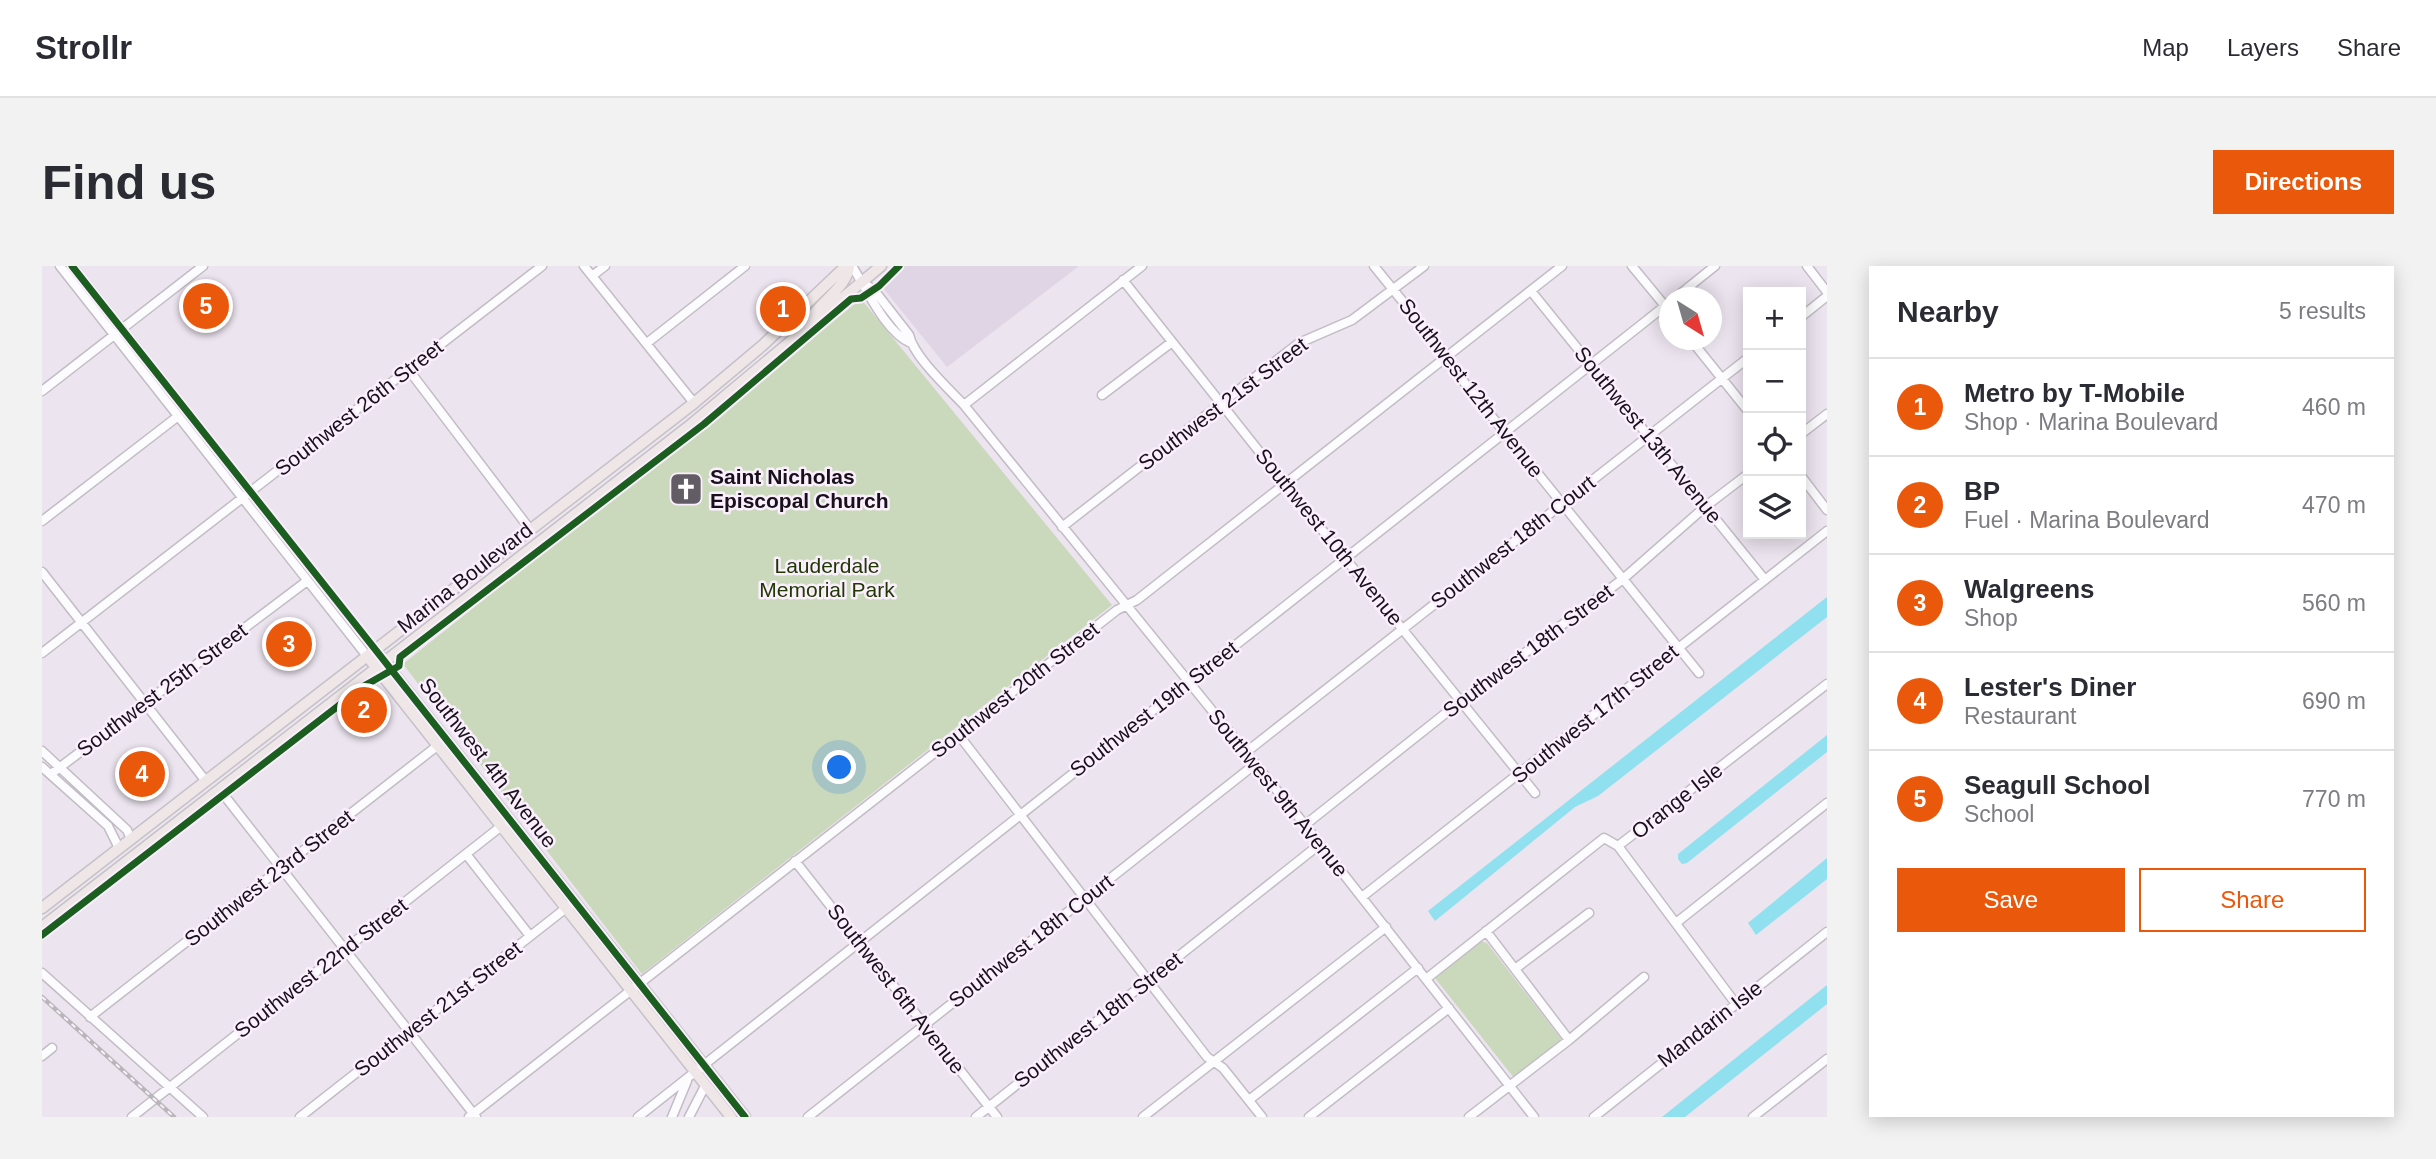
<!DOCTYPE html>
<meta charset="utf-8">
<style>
:root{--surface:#fff;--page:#f2f2f3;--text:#2b2b33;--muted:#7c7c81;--line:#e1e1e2;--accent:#ea580c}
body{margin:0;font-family:Arial,sans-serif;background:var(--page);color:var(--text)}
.controls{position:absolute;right:21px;top:21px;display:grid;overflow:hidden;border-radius:0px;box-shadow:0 4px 18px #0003}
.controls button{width:63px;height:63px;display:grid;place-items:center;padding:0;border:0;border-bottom:2px solid var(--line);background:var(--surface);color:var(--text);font:35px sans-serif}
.compass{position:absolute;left:1617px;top:21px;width:63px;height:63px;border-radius:50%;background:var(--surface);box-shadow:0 4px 18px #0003;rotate:143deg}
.you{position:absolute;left:798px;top:502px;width:24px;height:24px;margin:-18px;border:5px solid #fff;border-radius:50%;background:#1a73e8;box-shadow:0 0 0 10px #1a73e833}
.badge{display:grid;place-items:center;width:46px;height:46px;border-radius:50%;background:var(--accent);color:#fff;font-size:23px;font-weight:700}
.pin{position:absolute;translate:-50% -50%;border:4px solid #fff;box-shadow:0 2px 7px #0006}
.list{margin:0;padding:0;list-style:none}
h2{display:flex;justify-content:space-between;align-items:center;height:91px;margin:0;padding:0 28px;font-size:30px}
h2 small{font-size:23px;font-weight:400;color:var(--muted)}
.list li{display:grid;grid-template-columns:46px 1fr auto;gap:21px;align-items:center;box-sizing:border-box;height:98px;padding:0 28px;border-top:2px solid var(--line)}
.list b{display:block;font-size:26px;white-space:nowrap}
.list p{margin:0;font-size:23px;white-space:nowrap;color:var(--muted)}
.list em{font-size:23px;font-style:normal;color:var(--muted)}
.actions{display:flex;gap:14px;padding:21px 28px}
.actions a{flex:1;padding:16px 0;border:2px solid var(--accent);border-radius:0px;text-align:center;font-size:24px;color:var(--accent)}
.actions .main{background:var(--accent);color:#fff}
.icon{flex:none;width:38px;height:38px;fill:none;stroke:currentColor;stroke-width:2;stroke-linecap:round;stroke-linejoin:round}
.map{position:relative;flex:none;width:1785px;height:851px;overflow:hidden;border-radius:0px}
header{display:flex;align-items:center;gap:42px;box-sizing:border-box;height:98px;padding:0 35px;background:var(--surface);border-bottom:2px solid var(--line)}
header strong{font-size:33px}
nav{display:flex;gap:38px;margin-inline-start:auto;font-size:24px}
.intro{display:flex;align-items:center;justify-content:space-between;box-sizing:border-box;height:168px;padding:0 42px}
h1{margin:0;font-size:49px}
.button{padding:18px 32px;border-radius:0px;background:var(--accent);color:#fff;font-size:24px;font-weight:700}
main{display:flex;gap:42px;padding:0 42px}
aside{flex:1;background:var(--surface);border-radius:0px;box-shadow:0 4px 18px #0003}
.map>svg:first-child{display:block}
.commercial{fill:#dfd5e5}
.green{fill:#cad9bc}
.water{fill:#90e0f0}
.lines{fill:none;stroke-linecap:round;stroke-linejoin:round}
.minor-casing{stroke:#c2bcc4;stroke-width:11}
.major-casing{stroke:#c5c2c7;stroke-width:13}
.minor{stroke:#fcfbfd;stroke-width:8}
.major{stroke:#efe7e7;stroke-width:10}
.rail-casing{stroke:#b8b6b9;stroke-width:4.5}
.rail{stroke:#fbeffe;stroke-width:2;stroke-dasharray:5;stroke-linecap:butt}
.cycleway-casing{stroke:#fbeffe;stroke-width:11}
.cycleway{stroke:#1b5e20;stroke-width:7}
.labels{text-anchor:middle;stroke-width:5;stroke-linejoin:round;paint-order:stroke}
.street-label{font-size:21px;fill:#171219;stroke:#fbeffe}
.poi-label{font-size:21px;font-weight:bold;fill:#171219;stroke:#fbeffe;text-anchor:start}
.park-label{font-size:21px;fill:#203902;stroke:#fbeffe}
</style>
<header>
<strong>Strollr</strong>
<nav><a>Map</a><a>Layers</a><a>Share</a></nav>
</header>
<div class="intro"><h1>Find us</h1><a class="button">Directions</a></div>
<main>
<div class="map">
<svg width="1785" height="851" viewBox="0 0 1785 851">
<rect width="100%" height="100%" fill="#ece4ef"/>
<path class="commercial" d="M858 0H1037L905 101 841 22V18Z"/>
<path class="green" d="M819 33 1070 339 600 708 361 398Z
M1438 675 1445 677 1520 774 1472 812 1393 712Z"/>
<path class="water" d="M1785 331V351L1556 530 1533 541 1393 655 1386 645Z
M1785 469V486L1645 597 1640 598 1636 593V588Z
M1785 592V613L1714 669 1706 657Z
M1785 719V738L1643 851H1620Z"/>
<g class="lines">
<defs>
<path id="minor" d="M18 0 325 390
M30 0 333 384
M542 0 652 137
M810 0C824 22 844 67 869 77
M1332 0 1400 84 1409 100 1657 407
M1590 0 1628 46
M1765 0 1785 26
M550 10 563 0
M1081 14 1243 218 1493 527
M820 16 832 24 867 69C872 91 906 122 922 139L1263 559 1492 851
M1489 25 1723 314
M1633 32 1673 0
M1759 51 1785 30
M1649 74 1706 145
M605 77 703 0
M366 103 487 262
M0 125 161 0
M1060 129 1130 76
M922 139 1100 0
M1759 168 1785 148
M1759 210 1785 244
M0 255 135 151
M1020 261 1257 77 1310 54 1382 0
M0 306 163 514
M0 387 500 0
M916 468 1165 791 1181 802 1220 851
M0 485 85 564 89 573
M1203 487 1706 92
M0 501 66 560 77 582
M9 508 265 315
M178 524 434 851
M1263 559 1419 435 1581 313 1664 240 1706 208
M1576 580 1694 738
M424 588 488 670
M753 595 955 851
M1320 631 1785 265
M1634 657 1785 537
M1444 665 1527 774
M1473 703 1547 647
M0 707 161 851
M1384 713 1562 572 1576 580 1785 418
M48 751 399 477
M0 790 10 782
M1207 834 1376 702
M90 851 462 558
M258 851 533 635
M427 851 1075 344 1095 334 1520 0
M596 851 1628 36
M630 851 645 815
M647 851 663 820
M766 851 1212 499
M934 851 1278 578
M1101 851 1344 661
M1267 851 1407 742
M1427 851 1527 774 1602 711
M1552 851 1785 666
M1711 851 1785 793"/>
<path id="major" d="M765 58C775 38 806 21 807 0
M333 384 703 851
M325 390 689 851
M0 642 652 137 721 79 804 0
M0 661 646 161 839 0"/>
</defs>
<use href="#minor" class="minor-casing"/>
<use href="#major" class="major-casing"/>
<use href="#minor" class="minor"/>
<use href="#major" class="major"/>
<defs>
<path id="rail" d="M0 731 132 851"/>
</defs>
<use href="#rail" class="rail-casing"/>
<use href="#rail" class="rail"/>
<defs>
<path id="cycleway" d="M30 0 703 851
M0 669 322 420 357 400 358 391 662 158 809 33 819 32 837 20 857 0"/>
</defs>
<use href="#cycleway" class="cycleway-casing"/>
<use href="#cycleway" class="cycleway"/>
</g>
<defs>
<symbol id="church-square" viewBox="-11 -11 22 22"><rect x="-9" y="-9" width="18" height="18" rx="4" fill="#625c64" stroke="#fbeffe"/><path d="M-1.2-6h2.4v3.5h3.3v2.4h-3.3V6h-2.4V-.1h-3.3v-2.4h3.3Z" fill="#fff"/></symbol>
</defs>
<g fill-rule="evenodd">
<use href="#church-square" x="625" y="204" width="38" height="38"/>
</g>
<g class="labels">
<g class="street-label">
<text transform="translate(1429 122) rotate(52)" y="7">Southwest 12th Avenue</text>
<text transform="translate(1181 138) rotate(-37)" y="7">Southwest 21st Street</text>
<text transform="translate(317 142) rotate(-38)" y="7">Southwest 26th Street</text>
<text transform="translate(1606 169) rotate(51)" y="7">Southwest 13th Avenue</text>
<text transform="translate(1287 271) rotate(51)" y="7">Southwest 10th Avenue</text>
<text transform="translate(1471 276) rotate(-38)" y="7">Southwest 18th Court</text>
<text transform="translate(423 312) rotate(-38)" y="7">Marina Boulevard</text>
<text transform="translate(1486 385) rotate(-37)" y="7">Southwest 18th Street</text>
<text transform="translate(120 424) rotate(-37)" y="7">Southwest 25th Street</text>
<text transform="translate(973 424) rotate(-38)" y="7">Southwest 20th Street</text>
<text transform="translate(1112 443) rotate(-38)" y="7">Southwest 19th Street</text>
<text transform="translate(1553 448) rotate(-39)" y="7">Southwest 17th Street</text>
<text transform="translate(446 497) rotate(52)" y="7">Southwest 4th Avenue</text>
<text transform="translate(1236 527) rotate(51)" y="7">Southwest 9th Avenue</text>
<text transform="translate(1635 535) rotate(-38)" y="7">Orange Isle</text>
<text transform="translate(227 612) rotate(-38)" y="7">Southwest 23rd Street</text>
<text transform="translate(989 675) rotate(-38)" y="7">Southwest 18th Court</text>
<text transform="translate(279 702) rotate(-38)" y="7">Southwest 22nd Street</text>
<text transform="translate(854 723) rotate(52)" y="7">Southwest 6th Avenue</text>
<text transform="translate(396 743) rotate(-38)" y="7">Southwest 21st Street</text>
<text transform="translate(1056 754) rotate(-38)" y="7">Southwest 18th Street</text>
<text transform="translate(1668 758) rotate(-38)" y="7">Mandarin Isle</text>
</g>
<g class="poi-label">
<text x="668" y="218">Saint Nicholas<tspan x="668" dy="24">Episcopal Church</tspan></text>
</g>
<g class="park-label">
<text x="785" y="307">Lauderdale<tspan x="785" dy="24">Memorial Park</tspan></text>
</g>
</g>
</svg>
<div class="controls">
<button>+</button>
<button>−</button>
<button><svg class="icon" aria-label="locate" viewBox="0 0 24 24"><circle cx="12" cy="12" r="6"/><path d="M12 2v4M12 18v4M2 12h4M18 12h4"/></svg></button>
<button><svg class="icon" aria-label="layers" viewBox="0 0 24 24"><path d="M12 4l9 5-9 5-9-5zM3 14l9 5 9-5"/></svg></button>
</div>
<svg class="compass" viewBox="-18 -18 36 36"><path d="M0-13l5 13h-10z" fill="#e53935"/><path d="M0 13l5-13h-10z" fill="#7c7c81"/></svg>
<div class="you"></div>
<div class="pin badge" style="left:741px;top:43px">1</div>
<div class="pin badge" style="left:322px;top:444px">2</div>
<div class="pin badge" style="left:247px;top:378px">3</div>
<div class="pin badge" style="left:100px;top:508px">4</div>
<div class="pin badge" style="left:164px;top:40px">5</div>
</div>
<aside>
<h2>Nearby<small>5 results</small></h2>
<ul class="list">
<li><span class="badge">1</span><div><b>Metro by T-Mobile</b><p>Shop · Marina Boulevard</p></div><em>460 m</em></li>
<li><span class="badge">2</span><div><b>BP</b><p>Fuel · Marina Boulevard</p></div><em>470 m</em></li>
<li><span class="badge">3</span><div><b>Walgreens</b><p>Shop</p></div><em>560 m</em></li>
<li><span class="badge">4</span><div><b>Lester's Diner</b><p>Restaurant</p></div><em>690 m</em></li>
<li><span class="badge">5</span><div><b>Seagull School</b><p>School</p></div><em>770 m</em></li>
</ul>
<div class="actions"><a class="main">Save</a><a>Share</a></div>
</aside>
</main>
